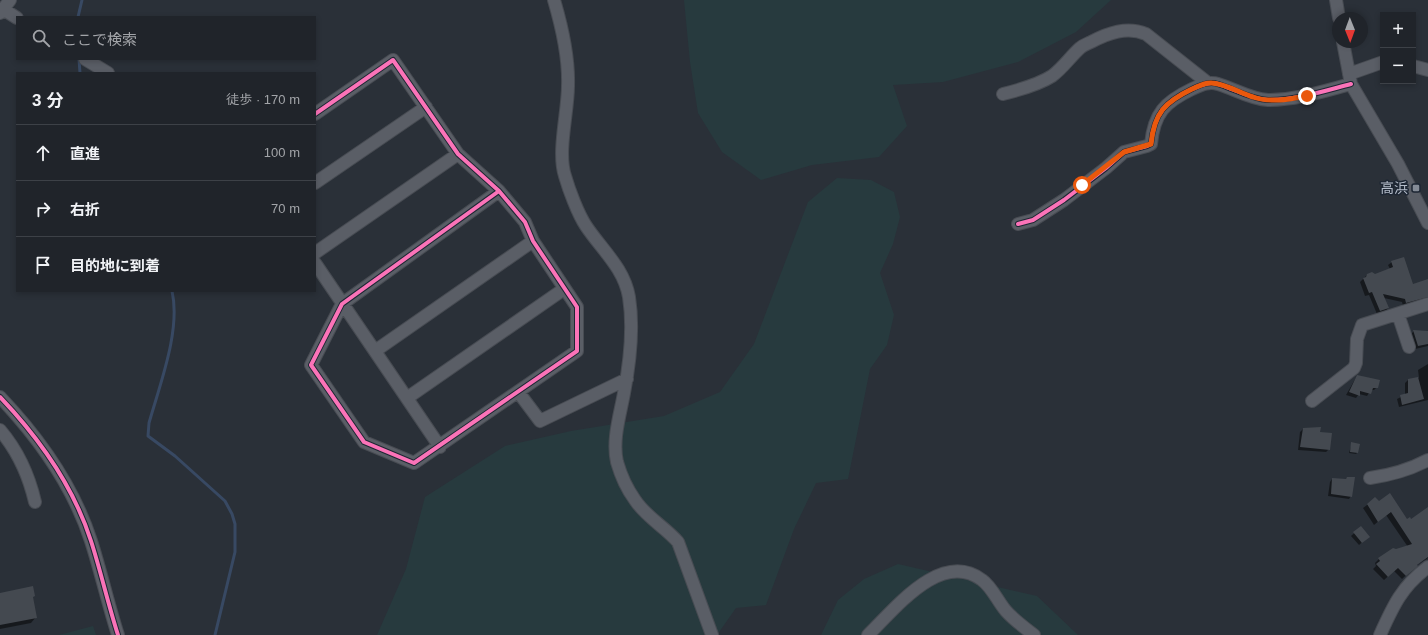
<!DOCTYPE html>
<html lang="ja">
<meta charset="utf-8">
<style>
:root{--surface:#20242a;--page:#282c32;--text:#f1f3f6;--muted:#a2a4a8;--line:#3d4147}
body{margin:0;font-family:Arial,"Noto Sans JP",sans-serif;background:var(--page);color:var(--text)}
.controls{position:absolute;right:12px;top:12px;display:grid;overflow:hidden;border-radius:0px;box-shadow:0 2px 6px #0003}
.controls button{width:36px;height:36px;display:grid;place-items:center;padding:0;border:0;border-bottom:1px solid var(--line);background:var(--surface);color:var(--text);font:20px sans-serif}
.compass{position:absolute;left:1332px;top:12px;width:36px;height:36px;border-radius:50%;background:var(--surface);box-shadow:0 2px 6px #0003;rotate:179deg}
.stop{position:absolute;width:12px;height:12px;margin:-9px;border:3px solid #ea580c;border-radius:50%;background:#fff}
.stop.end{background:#ea580c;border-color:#fff;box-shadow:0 1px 4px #0008}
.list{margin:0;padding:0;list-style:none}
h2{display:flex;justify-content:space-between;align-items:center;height:52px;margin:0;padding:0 16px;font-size:17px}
h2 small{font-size:13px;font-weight:400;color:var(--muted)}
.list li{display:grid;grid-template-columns:26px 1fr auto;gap:12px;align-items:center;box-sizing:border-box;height:56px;padding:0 16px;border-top:1px solid var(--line)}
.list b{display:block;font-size:15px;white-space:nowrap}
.list em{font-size:13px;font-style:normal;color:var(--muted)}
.icon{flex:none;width:22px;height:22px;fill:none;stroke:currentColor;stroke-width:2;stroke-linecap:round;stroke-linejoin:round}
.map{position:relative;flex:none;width:1428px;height:635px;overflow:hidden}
.search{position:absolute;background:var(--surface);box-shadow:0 2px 6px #0003;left:16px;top:16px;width:300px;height:44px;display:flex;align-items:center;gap:10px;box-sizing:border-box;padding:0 14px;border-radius:0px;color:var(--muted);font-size:15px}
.panel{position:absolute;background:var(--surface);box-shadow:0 2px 6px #0003;left:16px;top:72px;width:300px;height:220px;border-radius:0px}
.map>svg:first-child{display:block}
.green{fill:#273a3e}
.shadow{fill:#0007}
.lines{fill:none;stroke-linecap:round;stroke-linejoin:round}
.stream{stroke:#384963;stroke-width:3}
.building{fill:#444950}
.minor-casing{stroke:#484c53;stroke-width:14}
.minor{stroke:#5a5e66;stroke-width:12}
.cycleway-casing{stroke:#1d2633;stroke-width:6}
.cycleway{stroke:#fb73b8;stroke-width:4}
.route{stroke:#ea580c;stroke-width:5}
.poi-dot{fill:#848b96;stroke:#1d2633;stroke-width:1.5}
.labels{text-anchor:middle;stroke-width:3;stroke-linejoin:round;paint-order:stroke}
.poi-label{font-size:14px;fill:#b4bcc9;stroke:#1d2633;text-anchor:end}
</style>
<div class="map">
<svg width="1428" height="635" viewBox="0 0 1428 635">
<rect width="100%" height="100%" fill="#2a3038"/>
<path class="green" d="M684 0H1111L1076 32 1018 62 943 82 893 85 907 126 879 157 812 165 761 180 722 152 698 113 690 62Z
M837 178 871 180 894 192 900 217 893 244 880 273 894 315 887 345 870 369 848 479 816 483 794 529 766 605 736 608 717 635H377L406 569 425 497 505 446 571 431 664 416 720 392 754 344 808 202Z
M898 564 1037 596 1078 635H821L838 600 864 579Z
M93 626 96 635H59Z"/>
<path class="shadow" d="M1392 262 1412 285 1428 280V302L1403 306 1402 302 1384 298 1388 308 1385 312 1377 314 1369 295 1365 296 1360 282 1367 275H1375L1390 269 1388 265Z
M1414 331 1428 332V346L1415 349 1411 334Z
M1428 364V400L1399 407 1397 399 1405 395V383L1408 380 1419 378 1418 370Z
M1357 376 1377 387 1374 390H1371L1367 396 1359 394 1356 398 1346 395Z
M1303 429 1319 432 1329 449 1326 452 1298 450 1300 432Z
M1352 443 1357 453 1356 454 1349 453Z
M1347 478 1351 496 1349 499 1328 496 1330 482 1332 479 1345 480Z
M1375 499 1407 520H1410L1428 508V558L1417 565 1402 579 1394 571 1384 580 1373 569 1376 566 1375 563 1379 559 1408 547 1386 515 1374 525 1363 508Z
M1361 527 1366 539 1359 545 1351 536Z
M0 594 32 598 36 617 31 623 0 629Z"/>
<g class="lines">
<path class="stream" d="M78 17 82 0
M79 59 80 73
M172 291C181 330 160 384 149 423L148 436 175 456 225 501 232 514 235 524V552L215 635"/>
</g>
<path class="building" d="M1404 257 1413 284 1428 279V297L1406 303 1405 299 1383 294 1389 308 1380 311 1372 292 1369 293 1363 278 1366 277 1367 274 1372 272 1375 274 1393 267 1391 261Z
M1413 330 1428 331V344L1418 346Z
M1357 375 1380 380 1378 388H1373L1371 394 1360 391V396L1349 392Z
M1418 377 1424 399 1402 405 1400 395 1408 393V379Z
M1321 427 1320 432 1332 433 1330 450 1300 447 1303 428Z
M1351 442 1360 444 1358 453 1350 452Z
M1347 477H1355L1352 497 1331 494 1332 478 1346 479Z
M1390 493 1407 519 1410 517 1411 519 1428 507V557L1417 565 1418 566 1406 576 1398 568 1388 577 1376 564 1380 561 1378 558 1393 548 1396 549 1412 544 1391 512 1378 522 1367 504 1375 497 1379 501Z
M1361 526 1370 537 1362 543 1353 532Z
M33 586 35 596 33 597 37 618 0 625V593Z"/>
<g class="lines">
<defs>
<path id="minor" d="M554 0C562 27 569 57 568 86 568 112 557 152 565 176 569 190 578 214 586 226 602 250 624 268 629 297 634 329 630 362 624 393 620 415 612 440 617 462 621 476 627 489 635 500 646 517 665 527 678 542L712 635
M1336 0 1339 18
M3 9 17 18
M0 13 10 0
M1343 42 1351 84 1398 164 1428 223
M85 59 108 73
M1413 66 1428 70
M1349 74 1383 62
M1003 94C1019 90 1038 85 1052 76 1063 68 1070 57 1080 48 1083 45 1087 44 1091 42 1108 33 1127 26 1146 34L1208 83
M315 114 393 60 458 154 499 191 525 222 533 241 577 307V351L414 463 364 442 311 365 342 304 499 191
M315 183 426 107
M1018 224 1033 220 1064 200 1106 168 1124 152 1147 146 1151 144C1154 113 1165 102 1192 89 1201 85 1209 81 1218 84 1235 89 1250 99 1268 100 1297 100 1324 91 1351 84
M315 253 458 154
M315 263 440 447
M1398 314 1409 347
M375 351 533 241
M519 393 540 421 627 379
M0 397C40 439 73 485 91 541 101 572 108 604 118 635
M407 398 564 289
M1312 401 1354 368 1356 363 1357 339 1362 325 1428 304
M0 430C17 450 29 476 35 502
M1370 478C1392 475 1409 470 1428 460
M868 635C895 609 941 549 982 580 992 587 998 602 1006 611 1014 620 1025 628 1034 635
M1380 635C1393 606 1402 586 1428 567"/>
</defs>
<use href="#minor" class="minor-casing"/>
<use href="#minor" class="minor"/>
<defs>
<path id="cycleway" d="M315 114 393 60 458 154 499 191 525 222 533 241 577 307V351L414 463 364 442 311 365 342 304 499 191
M1018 224 1033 220 1064 200 1106 168 1124 152 1147 146 1151 144C1154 113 1165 102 1192 89 1201 85 1209 81 1218 84 1235 89 1250 99 1268 100 1297 100 1324 91 1351 84
M0 397C40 439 73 485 91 541 101 572 108 604 118 635"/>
</defs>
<use href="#cycleway" class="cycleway-casing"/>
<use href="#cycleway" class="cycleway"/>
</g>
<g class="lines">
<path class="route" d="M1082 185 1124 152 1151 144C1154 113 1165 102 1192 89 1199 86 1205 82 1212 83 1226 84 1240 93 1253 97 1270 103 1290 99 1307 96"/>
</g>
<rect class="poi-dot" x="1412" y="184" width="8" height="8" rx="2"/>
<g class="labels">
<g class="poi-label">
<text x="1408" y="193">高浜</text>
</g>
</g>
</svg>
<div class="controls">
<button>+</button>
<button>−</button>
</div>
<svg class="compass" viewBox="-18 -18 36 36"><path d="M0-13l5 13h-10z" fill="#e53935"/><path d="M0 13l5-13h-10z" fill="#a2a4a8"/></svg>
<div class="stop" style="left:1082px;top:185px"></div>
<div class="stop end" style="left:1307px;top:96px"></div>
<div class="search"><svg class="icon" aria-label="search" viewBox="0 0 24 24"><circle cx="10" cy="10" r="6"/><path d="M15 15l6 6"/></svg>ここで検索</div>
<section class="panel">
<h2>3 分<small>徒歩 · 170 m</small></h2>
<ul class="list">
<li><svg class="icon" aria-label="ahead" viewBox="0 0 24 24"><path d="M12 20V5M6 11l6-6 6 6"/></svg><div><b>直進</b></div><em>100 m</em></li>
<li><svg class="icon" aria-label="right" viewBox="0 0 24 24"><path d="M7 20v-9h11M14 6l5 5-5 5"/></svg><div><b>右折</b></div><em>70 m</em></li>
<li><svg class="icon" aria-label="arrive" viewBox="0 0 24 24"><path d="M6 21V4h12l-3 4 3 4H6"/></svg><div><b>目的地に到着</b></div></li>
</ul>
</section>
</div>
